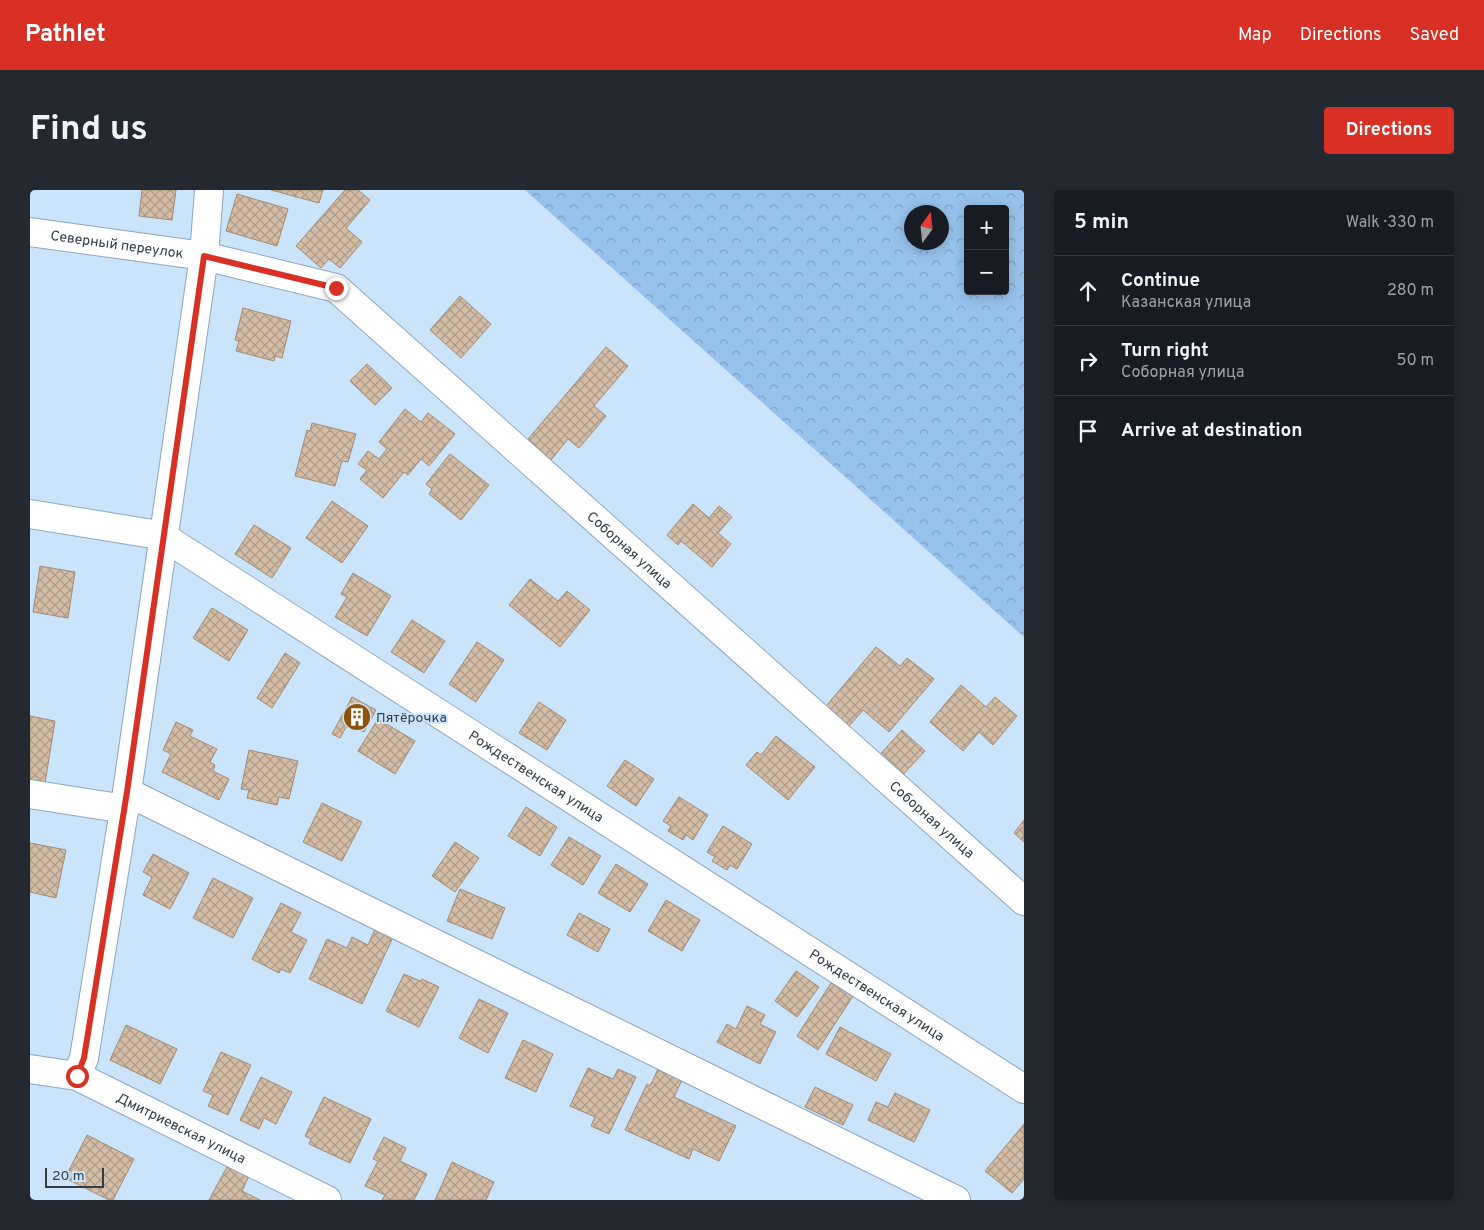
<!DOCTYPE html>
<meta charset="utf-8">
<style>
:root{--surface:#171b24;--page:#242831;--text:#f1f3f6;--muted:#9ea1a6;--line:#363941;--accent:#d93025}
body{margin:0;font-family:Overpass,sans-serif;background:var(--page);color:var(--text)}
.controls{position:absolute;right:15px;top:15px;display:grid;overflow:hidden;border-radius:5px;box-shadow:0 2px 12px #0003}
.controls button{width:45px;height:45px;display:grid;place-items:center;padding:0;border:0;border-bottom:1px solid var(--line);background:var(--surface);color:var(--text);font:25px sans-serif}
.compass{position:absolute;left:874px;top:15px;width:45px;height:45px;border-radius:50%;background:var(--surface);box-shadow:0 2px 12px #0003;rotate:15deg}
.scale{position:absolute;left:15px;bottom:12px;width:59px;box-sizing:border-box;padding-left:5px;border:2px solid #333d46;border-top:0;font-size:14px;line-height:18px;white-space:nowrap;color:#333d46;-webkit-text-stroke:4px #cae4fc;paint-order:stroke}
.stop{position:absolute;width:15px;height:15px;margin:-11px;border:4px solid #d93025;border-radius:50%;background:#fff}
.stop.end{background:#d93025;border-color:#fff;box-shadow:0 1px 5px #0008}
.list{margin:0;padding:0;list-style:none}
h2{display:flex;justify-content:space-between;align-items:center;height:65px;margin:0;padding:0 20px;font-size:21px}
h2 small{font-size:16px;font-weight:400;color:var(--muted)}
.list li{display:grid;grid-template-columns:32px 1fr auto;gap:15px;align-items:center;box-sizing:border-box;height:70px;padding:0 20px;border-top:1px solid var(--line)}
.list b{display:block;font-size:19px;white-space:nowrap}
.list p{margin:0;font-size:16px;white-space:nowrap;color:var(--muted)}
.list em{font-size:16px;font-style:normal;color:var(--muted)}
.icon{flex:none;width:28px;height:28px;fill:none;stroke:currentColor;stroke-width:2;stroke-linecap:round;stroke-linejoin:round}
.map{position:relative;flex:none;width:994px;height:1010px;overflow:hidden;border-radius:5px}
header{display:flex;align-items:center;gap:30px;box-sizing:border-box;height:70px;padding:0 25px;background:var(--accent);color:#fff}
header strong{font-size:24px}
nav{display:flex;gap:28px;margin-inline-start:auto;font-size:18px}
.intro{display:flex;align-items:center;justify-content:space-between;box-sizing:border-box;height:120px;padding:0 30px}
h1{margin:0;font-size:35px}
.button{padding:12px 22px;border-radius:5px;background:var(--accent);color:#fff;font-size:18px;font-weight:700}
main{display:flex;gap:30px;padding:0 30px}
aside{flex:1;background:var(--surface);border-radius:5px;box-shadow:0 2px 12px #0003}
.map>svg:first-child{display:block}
.forest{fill:url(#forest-crowns);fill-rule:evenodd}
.building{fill:url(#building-cross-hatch);stroke:#a28a74}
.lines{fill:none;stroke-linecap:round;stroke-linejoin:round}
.minor-casing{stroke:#8ea6bd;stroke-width:30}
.minor{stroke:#fff;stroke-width:28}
.route{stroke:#d93025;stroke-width:6}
.labels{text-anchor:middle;stroke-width:4;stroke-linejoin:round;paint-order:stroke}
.street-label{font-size:14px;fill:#333d46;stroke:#cae4fc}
.poi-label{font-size:14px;fill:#333d46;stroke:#cae4fc;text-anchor:start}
</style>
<header>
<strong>Pathlet</strong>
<nav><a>Map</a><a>Directions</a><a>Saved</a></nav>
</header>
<div class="intro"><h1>Find us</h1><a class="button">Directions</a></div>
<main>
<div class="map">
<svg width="994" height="1010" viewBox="0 0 994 1010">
<defs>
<pattern id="forest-crowns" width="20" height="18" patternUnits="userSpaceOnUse" patternTransform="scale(1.25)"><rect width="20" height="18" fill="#97c2eb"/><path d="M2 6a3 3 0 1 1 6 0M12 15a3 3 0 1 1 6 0" fill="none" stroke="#7c9fc0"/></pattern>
<pattern id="building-cross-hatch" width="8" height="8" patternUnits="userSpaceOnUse" patternTransform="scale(1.25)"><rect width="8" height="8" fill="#d5bca5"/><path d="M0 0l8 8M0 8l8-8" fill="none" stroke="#ad9a88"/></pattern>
</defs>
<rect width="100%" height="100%" fill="#cae4fc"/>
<path class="forest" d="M495 0H994V447ZM938 19H975V101H938ZM882 22H912V52H882Z"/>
<path class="building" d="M112 0H146L142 30 109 26Z
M241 0H293L289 13Z
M315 0H328L340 10 316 38 332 52 310 78 299 69 291 78 266 56Z
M207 4 258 19 247 56 196 41Z
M430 106 461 134 431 168 400 140Z
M213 118 261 131 252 168 245 166 244 171 206 161 209 151 205 150Z
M576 157 598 176 564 216 576 226 549 258 538 249 517 275 493 255Z
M337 174 362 198 345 215 320 191Z
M375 219 391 232 398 223 425 244 399 276 391 269 378 285 374 282 353 308 330 289 337 280 328 274 338 261 349 269 357 259 349 252Z
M282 233 326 244 318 272 312 271 305 296 265 286 277 240 280 241Z
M420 264 459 295 431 330 399 304 402 299 396 294Z
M302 311 338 336 312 373 276 348Z
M663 314 679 328 689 316 702 327 688 343 701 354 682 377 651 351 648 355 637 345Z
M224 335 261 358 242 388 205 364Z
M10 376 45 382 38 428 3 422Z
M323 383 361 406 337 446 305 427 317 407 311 404Z
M500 389 528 411 537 401 560 420 530 457 479 415Z
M182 418 218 440 199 471 163 448Z
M382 430 415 451 394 483 361 462Z
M447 452 474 470 446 512 419 494Z
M846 457 870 476 877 468 904 489 859 542 833 520 814 542 791 522Z
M255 463 270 473 242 518 227 508Z
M931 495 956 517 965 507 987 526 963 555 949 542 933 561 900 532Z
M322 507 346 520 334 542 318 534 310 548 302 544Z
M509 512 536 530 517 560 489 543Z
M0 526 25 531 15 593 0 590Z
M348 529 385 551 365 584 328 561Z
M146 532 163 540 160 546 187 559 180 572 185 575 183 581 199 589 189 610 132 582 141 564 133 560Z
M872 540 895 561 869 589 847 568Z
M746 546 785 577 758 610 716 575 727 562 731 565Z
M219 560 268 571 259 609 249 607 247 615 217 608 219 600 211 599Z
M595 570 624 589 606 616 577 596Z
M649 607 678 625 663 650 656 645 653 650 638 641 641 636 633 631Z
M292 613 332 632 312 671 273 652Z
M496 617 527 637 510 666 478 646Z
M994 630V652L984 643Z
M693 636 722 654 707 679 700 675 697 680 682 671 685 667 677 662Z
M539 647 571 666 553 695 521 675Z
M425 652 449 668 425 702 402 686Z
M0 653 36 660 26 708 0 702Z
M123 664 159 683 140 719 113 705 122 687 113 682Z
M586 674 618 694 600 722 568 703Z
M183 688 223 708 203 748 163 728Z
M430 699 475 718 462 749 417 731Z
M636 710 670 730 652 761 618 741Z
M251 713 271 723 261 742 277 750 260 783 251 779 249 783 222 769Z
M549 723 580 739 568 762 537 745Z
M346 737 364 745 332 814 279 789 297 749 317 758 322 747 338 755Z
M766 781 789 797 767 827 745 811Z
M374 784 390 791 392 789 409 797 389 837 356 821Z
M801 793 823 806 788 860 767 846Z
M449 809 478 823 458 863 429 848Z
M717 816 735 825 730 834 746 842 730 874 687 852 697 834 706 839Z
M96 835 147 859 130 894 80 870Z
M810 837 861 864 846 891 796 864Z
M493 850 523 864 506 902 475 888Z
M191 862 221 875 198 925 178 916 183 905 173 901Z
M558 878 583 889 588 879 606 887 579 944 561 936 565 927 540 916Z
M628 879 652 890 644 907 706 936 689 971 663 959 659 969 595 940 617 894 620 896Z
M231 887 262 902 246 934 234 928 229 939 210 930Z
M785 897 823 915 813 935 775 917Z
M865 903 900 920 884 952 838 930 846 912 858 917Z
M294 907 341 929 320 973 279 954 281 949 275 946Z
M994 934V989L982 1003 955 981Z
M57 945 104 969 83 1010H79L35 988Z
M354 947 376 958 370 971 397 984 384 1010H352L355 1005 335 996 348 971 343 969Z
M422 972 464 992 456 1010H405Z
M198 975 219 986 212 1001 230 1010H179Z"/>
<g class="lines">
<defs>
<g id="minor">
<path id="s1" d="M0 42 174 66 306 98 994 711"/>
<path id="s2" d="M0 324 135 346 143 353 994 899"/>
<path d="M97 602 926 1010"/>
<path d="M0 604 95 619"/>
<path id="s3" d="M0 879 47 886 297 1010"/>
<path d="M47 886 54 868 97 602 174 66 179 0"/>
</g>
</defs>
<use href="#minor" class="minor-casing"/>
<use href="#minor" class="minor"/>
</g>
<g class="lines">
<path class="route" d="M47 886 54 868 97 602 174 66 306 98"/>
</g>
<defs>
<symbol id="building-disc" viewBox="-11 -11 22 22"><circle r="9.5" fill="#8b520a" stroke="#cae4fc"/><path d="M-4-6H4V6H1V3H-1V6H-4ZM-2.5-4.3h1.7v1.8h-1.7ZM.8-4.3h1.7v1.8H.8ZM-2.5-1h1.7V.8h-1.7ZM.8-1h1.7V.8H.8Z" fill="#fff"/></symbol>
</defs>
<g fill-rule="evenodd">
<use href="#building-disc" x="311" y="511" width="32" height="32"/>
</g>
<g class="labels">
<g class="street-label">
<text dy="5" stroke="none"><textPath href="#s1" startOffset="88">Северный переулок</textPath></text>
<text dy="5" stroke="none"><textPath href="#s1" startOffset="705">Соборная улица</textPath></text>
<text dy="5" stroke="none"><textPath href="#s2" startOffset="579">Рождественская улица</textPath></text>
<text dy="5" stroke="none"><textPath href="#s1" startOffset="1110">Соборная улица</textPath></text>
<text dy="5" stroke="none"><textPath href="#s2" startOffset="984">Рождественская улица</textPath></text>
<text dy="5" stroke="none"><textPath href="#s3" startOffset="164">Дмитриевская улица</textPath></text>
</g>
<g class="poi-label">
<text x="346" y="532">Пятёрочка</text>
</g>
</g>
</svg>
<div class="controls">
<button>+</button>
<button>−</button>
</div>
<svg class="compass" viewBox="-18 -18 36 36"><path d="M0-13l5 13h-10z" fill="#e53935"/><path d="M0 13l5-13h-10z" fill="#9ea1a6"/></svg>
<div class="scale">20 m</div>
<div class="stop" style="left:47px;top:886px"></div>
<div class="stop end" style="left:306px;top:98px"></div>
</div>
<aside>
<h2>5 min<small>Walk · 330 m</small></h2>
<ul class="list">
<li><svg class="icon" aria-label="ahead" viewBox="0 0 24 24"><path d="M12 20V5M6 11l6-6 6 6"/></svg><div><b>Continue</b><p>Казанская улица</p></div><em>280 m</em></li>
<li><svg class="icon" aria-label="right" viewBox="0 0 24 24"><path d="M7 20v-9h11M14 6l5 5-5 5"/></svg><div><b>Turn right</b><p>Соборная улица</p></div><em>50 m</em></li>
<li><svg class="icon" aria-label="arrive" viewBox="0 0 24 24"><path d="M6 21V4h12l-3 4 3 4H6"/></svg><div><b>Arrive at destination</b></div></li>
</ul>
</aside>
</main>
